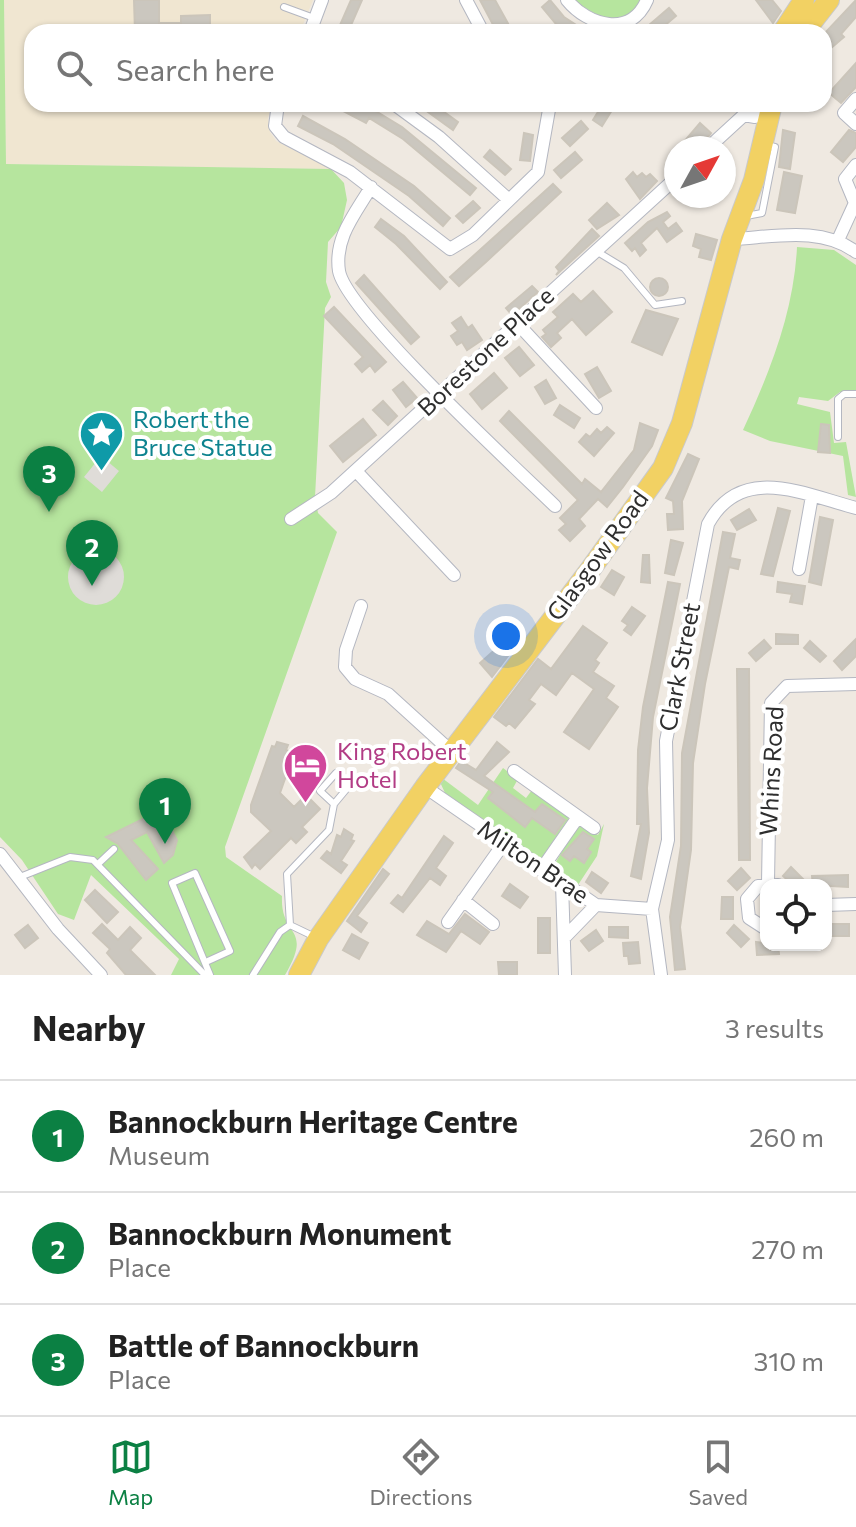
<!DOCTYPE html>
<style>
:root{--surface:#fff;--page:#f6f6f6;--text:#222;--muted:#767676;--line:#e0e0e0;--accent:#0b8043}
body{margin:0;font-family:Commissioner,sans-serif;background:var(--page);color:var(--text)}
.controls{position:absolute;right:24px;bottom:24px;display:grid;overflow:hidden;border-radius:16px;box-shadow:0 2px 6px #0004}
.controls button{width:72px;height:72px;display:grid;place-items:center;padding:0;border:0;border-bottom:2px solid var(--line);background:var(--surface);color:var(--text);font:40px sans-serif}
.compass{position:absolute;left:664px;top:136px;width:72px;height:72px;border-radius:50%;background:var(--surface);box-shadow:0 2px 6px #0004;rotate:50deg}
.you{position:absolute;left:506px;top:636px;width:28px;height:28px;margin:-20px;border:6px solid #fff;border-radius:50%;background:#1a73e8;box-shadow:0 0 0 12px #1a73e833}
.badge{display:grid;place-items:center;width:52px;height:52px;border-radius:50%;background:var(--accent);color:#fff;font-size:26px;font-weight:700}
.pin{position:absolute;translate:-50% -66px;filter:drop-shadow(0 2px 4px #0008)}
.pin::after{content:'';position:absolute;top:42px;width:28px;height:24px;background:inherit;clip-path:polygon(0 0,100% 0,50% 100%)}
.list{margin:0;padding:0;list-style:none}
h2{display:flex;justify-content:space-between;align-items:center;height:104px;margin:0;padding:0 32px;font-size:34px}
h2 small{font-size:26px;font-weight:400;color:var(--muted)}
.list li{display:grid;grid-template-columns:52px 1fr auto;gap:24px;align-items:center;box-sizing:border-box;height:112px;padding:0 32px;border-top:2px solid var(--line)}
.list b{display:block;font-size:30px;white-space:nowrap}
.list p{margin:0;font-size:26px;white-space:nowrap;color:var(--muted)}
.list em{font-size:26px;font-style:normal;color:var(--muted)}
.icon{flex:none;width:44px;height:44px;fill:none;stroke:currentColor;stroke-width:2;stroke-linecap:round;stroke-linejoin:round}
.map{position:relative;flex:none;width:856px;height:975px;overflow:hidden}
.search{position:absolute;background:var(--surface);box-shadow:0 2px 6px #0004;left:24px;right:24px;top:24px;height:88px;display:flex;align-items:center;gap:20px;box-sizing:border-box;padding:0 28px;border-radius:24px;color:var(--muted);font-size:30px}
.sheet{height:440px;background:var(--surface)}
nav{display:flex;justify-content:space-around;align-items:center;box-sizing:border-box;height:112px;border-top:2px solid var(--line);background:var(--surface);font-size:22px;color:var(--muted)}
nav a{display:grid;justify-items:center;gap:4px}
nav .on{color:var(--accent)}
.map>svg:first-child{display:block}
.education{fill:#f0e6d1}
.green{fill:#b6e59e}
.plaza{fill:#dfdcd8}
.building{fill:#cbc7bf;stroke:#cbc5ba;stroke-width:2}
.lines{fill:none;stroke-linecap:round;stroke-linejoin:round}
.lane-casing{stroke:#b4b7c1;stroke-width:8}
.street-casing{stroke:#b4b7c1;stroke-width:14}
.primary-casing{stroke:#c9c9c9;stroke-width:22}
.lane{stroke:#fff;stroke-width:6}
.street{stroke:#fff;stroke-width:12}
.primary{stroke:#f2d163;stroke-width:20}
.labels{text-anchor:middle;stroke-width:8;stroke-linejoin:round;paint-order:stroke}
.street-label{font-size:24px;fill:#2e2e2e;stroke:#fff}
.culture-label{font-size:24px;fill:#0d838f;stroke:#fff;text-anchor:start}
.hotel-label{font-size:24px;fill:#b23c85;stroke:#fff;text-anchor:start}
</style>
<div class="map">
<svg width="856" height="975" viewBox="0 0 856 975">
<rect width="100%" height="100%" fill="#efe9e1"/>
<path class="education" d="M4 0H313L300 32H32V104H272L268 118 270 132 276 141 331 169 6 164Z"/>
<path class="green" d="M0 0H4L6 164 331 169 344 183 347 200 341 227 328 242 326 282 331 297 325 308 315 497 318 513 337 532 225 847 226 857 282 896C280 939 314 925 285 975H171L179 959 91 875 74 920 58 914 22 860 0 837Z
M574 0H641C631 37 592 14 574 0Z
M797 247 834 250 856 265V392H840L828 401 799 397 797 404 830 412 834 443 846 442 856 497 848 495 843 456 770 441 743 430C770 372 794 311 797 247Z
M503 768 518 779 513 788 526 798 532 790 569 818 541 859 445 793 440 782 442 778 478 805Z
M578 824 598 835 604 824 597 856 578 885 553 867Z"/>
<path class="plaza" d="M101 456 119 471 102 492 84 477Z
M68 577a28 28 0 1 1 56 0a28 28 0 1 1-56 0Z"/>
<path class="building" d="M134 0H159V23H181V16L210 15V32H135Z
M351 0H362L348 32H337Z
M480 0H495L511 29 497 32Z
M550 0 564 17 587 32H569L556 24 542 7Z
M756 0H772L781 11 773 23Z
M856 0V17L841 34 844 37 824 54V47L831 42 824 34Z
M669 8 676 16 657 32H641Z
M856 63V87L841 103 829 93Z
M330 104H364L402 127 476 188 470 195 403 139 369 118 366 123Z
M417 104H433L458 122 453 130Z
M603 104 612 110 602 126 593 120Z
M303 116 345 139 414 186 450 218 443 226 409 196 333 144 298 126Z
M581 121 588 129 570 146 562 138Z
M700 123 711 133 699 148H688L683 143Z
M783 130 795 133 790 169 779 167Z
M849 130 856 133V147L843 162 831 152Z
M524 133 533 135 530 161 520 160Z
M490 150 511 169 505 175 484 157Z
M575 152 582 160 561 178 554 170Z
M633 172 637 177 642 173 646 177 650 174 657 181 640 199 626 179Z
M784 172 802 176 795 213 777 210Z
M553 184 561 192 487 261 459 286 450 277Z
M473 201 480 208 463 223 456 216Z
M607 203 619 215 597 229 589 220Z
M667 212 670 216 663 222 668 229 676 223 682 231 667 242 657 228 641 243 646 250 640 256 635 248 632 251 625 243 648 222Z
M381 219 404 236 447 282 440 289 396 244 375 227Z
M592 229 599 236 556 275 559 271 556 267Z
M696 234 717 240 711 260 699 257 701 249 693 246Z
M364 275 419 337 411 344 356 283Z
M650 287a9 9 0 1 1 18 0a9 9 0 1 1-18 0Z
M532 286 538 292 512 315 506 308Z
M593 291 612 312 586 335 572 319 557 333 561 338 551 347 542 337 546 334 543 330 558 317 553 312 573 294 581 302Z
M334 307 386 362 375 372 370 365 362 372 355 364 363 357 324 316Z
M646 310 678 319 662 355 632 342Z
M461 317 468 328 472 325 482 340 467 350 462 342 457 345 451 336 458 331 452 323Z
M519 347 534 365 520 376 505 358Z
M597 367 611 391 599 398 585 374Z
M494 373 507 388 482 409 470 394Z
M546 380 556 398 545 404 535 387Z
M403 382 417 398 406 407 393 390Z
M383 401 397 416 388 425 373 410Z
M560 405 580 418 574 428 554 415Z
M509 411 582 484 585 479 601 492 634 450 640 423 658 430 652 446 623 487 607 507 598 499 579 519 585 526 570 541 559 530 566 524 560 518 578 500 500 421Z
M363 419 376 435 343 462 330 446Z
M821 424 829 425 830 453 818 452Z
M607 427 614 433 594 456 579 442 586 434 590 437 597 429 601 433Z
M688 454 699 459 682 501 683 529 668 530 667 514H674L673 501 666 498Z
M778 508 790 511 773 576 761 574Z
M749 509 756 520 737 530 731 520Z
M820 517 833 520 821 585 809 582Z
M723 532 735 534 730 558 740 560 738 569 729 567 705 684 693 763 691 850 680 927 685 969 675 970 670 917 681 846 682 753Z
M671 540 683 543 674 575 665 573Z
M643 555H649L650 583 641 582Z
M612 570 624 577 614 595 601 587Z
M668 582 680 584 653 717 647 788 649 833 641 879 631 876 641 824H637L638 750 643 707Z
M778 582 805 586 802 604 790 602 792 594 777 592Z
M632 607 645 616 631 635 624 630 628 625 622 621Z
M583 626 607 643 595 660 599 663 593 672 614 686 606 698 618 707 589 749 564 732 594 689 572 673 556 695 541 684 529 700 535 704 515 728 509 723 506 726 494 717 538 659 551 669Z
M776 634 798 635V644H776Z
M509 637 517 644 492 677 480 663Z
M856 639V656L842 670 834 661Z
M764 640 771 648 756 661 749 653Z
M810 641 826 656 820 662 804 648Z
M737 669H749L750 860H739Z
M277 742 288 745 286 750 294 753 280 793 294 807 306 795 320 809 302 827 307 832 296 843 291 838 260 869 255 864 252 868 244 857 271 831 251 812V805L272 746 275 747Z
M497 742 509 752 484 776 535 812 542 804 565 820 555 834 532 818 525 827 488 798 493 792 456 768 461 761 476 770Z
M309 758 318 766 304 782 295 775Z
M153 814 167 821 177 840 173 855 164 863 147 832 131 840 158 869 146 880 118 844 106 837Z
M344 829 353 835 351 840 354 841 341 861 347 865 341 873 321 858 327 851 331 854 337 835 341 837Z
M583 832 594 839 587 849 591 852 584 863 574 856 570 861 562 855Z
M444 836 453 843 436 868 446 876 440 885 430 878 403 912 391 903 398 895 402 898Z
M791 867 809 885H793L783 876Z
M741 868 750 878 737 890 728 881Z
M383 869 389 874 357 916 367 923 361 932 347 921Z
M592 872 608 883 601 893 586 882Z
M848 875V887L813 885 812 876Z
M510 884 528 897 520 908 502 896Z
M95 890 118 912 107 923 85 900Z
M722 897H733V919H721Z
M465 914 489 932 480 944 461 931 446 952 417 935 427 921 449 934Z
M538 918H550V953H538Z
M102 924 118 940 130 927 141 938 130 950 155 975H126L107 953 110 949 93 933Z
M826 924H849V936H826Z
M28 925 38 938 25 948 15 935Z
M734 925 749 939 741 947 727 933Z
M609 927H628V938L609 937Z
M596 930 603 941 589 951 581 941Z
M352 934 368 943 359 959 343 950Z
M638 942 640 963 629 964 628 956H624L623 943Z
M756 942 778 945 779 954 757 955Z
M498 962H517V975H499Z"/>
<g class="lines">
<defs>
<path id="lane" d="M284 7 314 18
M824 41H825
M746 216 762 213 775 147 766 145
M596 251 624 268 655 305 682 301
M838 437V399L844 394H856
M98 864 114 849
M20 877 70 857 93 860 205 975
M315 937 290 925 287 874 329 830 334 804 320 791 336 773 349 786 334 804
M208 961 230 951 195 873 172 883 210 975
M253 975 280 932 290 925"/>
<path id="street" d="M466 0 483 32
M567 0C588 26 631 38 647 0
M310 32 322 0
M856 99 844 113 856 124
M278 104 275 126 284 137 350 172 450 249 473 235 538 172 550 104
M394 104 439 137 509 200
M708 148 744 115 755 117 767 104
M371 187C355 214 334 238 339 271 346 312 517 469 555 506
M732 239C774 237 821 226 856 252
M838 240 855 203 845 179 856 165
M517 323 596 408
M356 471 454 575
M291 519 331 493 676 178
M799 569 812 496
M361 606 346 650 345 667 355 679 388 694 453 753
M514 771 594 828
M425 787 596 905 652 909
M0 854 58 929 101 975
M541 870 578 817
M768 883 771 703 787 686 856 684
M562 884 565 975
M463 900 493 924
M826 905 856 904
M448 922 504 843
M766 929 749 918 747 899 758 886 778 885
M566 936 596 905
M661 975 652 909 668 840 666 741 708 524C741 463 803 494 856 508"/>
<path id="primary" d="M783 32 804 0
M804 32 829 0
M299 975 318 939 425 787 590 570 663 468 682 423 732 239 754 180 772 104"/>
</defs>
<use href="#lane" class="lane-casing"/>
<use href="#street" class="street-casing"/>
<use href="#primary" class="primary-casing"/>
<use href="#lane" class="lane"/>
<use href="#street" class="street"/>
<use href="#primary" class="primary"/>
</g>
<defs>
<symbol id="sight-pin" viewBox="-11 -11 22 30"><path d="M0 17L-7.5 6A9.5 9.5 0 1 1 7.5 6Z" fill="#0f9aa8" stroke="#fff"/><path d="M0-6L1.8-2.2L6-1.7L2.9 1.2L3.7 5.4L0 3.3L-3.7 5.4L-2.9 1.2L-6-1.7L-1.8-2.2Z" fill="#fff"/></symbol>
<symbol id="hotel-pin" viewBox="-11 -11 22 30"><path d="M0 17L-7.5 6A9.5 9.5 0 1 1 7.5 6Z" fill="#d1479c" stroke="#fff"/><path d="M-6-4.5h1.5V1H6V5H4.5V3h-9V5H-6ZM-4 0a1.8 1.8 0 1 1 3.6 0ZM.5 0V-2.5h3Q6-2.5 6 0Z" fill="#fff"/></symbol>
</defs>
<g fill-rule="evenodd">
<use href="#sight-pin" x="76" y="408" width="51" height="69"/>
<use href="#hotel-pin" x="280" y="740" width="51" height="69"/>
</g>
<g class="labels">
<g class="street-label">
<text transform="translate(486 352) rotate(-43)" y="8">Borestone Place</text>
<text transform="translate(598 556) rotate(-54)" y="8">Glasgow Road</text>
<text transform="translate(680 667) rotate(-79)" y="8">Clark Street</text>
<text transform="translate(772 771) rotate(-87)" y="8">Whins Road</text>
<text transform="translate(533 862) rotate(34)" y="8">Milton Brae</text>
</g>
<g class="culture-label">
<text x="133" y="428">Robert the<tspan x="133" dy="28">Bruce Statue</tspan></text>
</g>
<g class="hotel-label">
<text x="337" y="760">King Robert<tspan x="337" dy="28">Hotel</tspan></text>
</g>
</g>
</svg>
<div class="controls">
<button><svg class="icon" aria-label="locate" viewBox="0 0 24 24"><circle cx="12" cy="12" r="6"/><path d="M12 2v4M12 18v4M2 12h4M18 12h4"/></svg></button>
</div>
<svg class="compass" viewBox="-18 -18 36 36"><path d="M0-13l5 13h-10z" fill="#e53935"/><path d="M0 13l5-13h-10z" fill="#767676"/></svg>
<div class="you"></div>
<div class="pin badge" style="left:165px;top:844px">1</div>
<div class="pin badge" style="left:92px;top:586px">2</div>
<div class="pin badge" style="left:49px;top:512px">3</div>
<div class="search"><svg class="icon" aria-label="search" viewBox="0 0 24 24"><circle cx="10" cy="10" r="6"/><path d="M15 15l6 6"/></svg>Search here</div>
</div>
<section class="sheet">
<h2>Nearby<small>3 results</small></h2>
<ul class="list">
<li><span class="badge">1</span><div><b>Bannockburn Heritage Centre</b><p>Museum</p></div><em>260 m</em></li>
<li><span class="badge">2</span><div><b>Bannockburn Monument</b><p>Place</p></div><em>270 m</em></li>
<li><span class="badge">3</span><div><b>Battle of Bannockburn</b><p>Place</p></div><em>310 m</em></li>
</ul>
</section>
<nav>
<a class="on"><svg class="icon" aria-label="map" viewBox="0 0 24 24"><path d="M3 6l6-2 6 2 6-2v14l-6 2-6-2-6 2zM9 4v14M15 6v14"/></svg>Map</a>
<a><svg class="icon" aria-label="directions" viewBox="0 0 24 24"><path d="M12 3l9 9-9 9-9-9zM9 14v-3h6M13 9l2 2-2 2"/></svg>Directions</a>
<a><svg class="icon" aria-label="saved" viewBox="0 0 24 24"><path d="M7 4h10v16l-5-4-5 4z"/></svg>Saved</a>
</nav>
